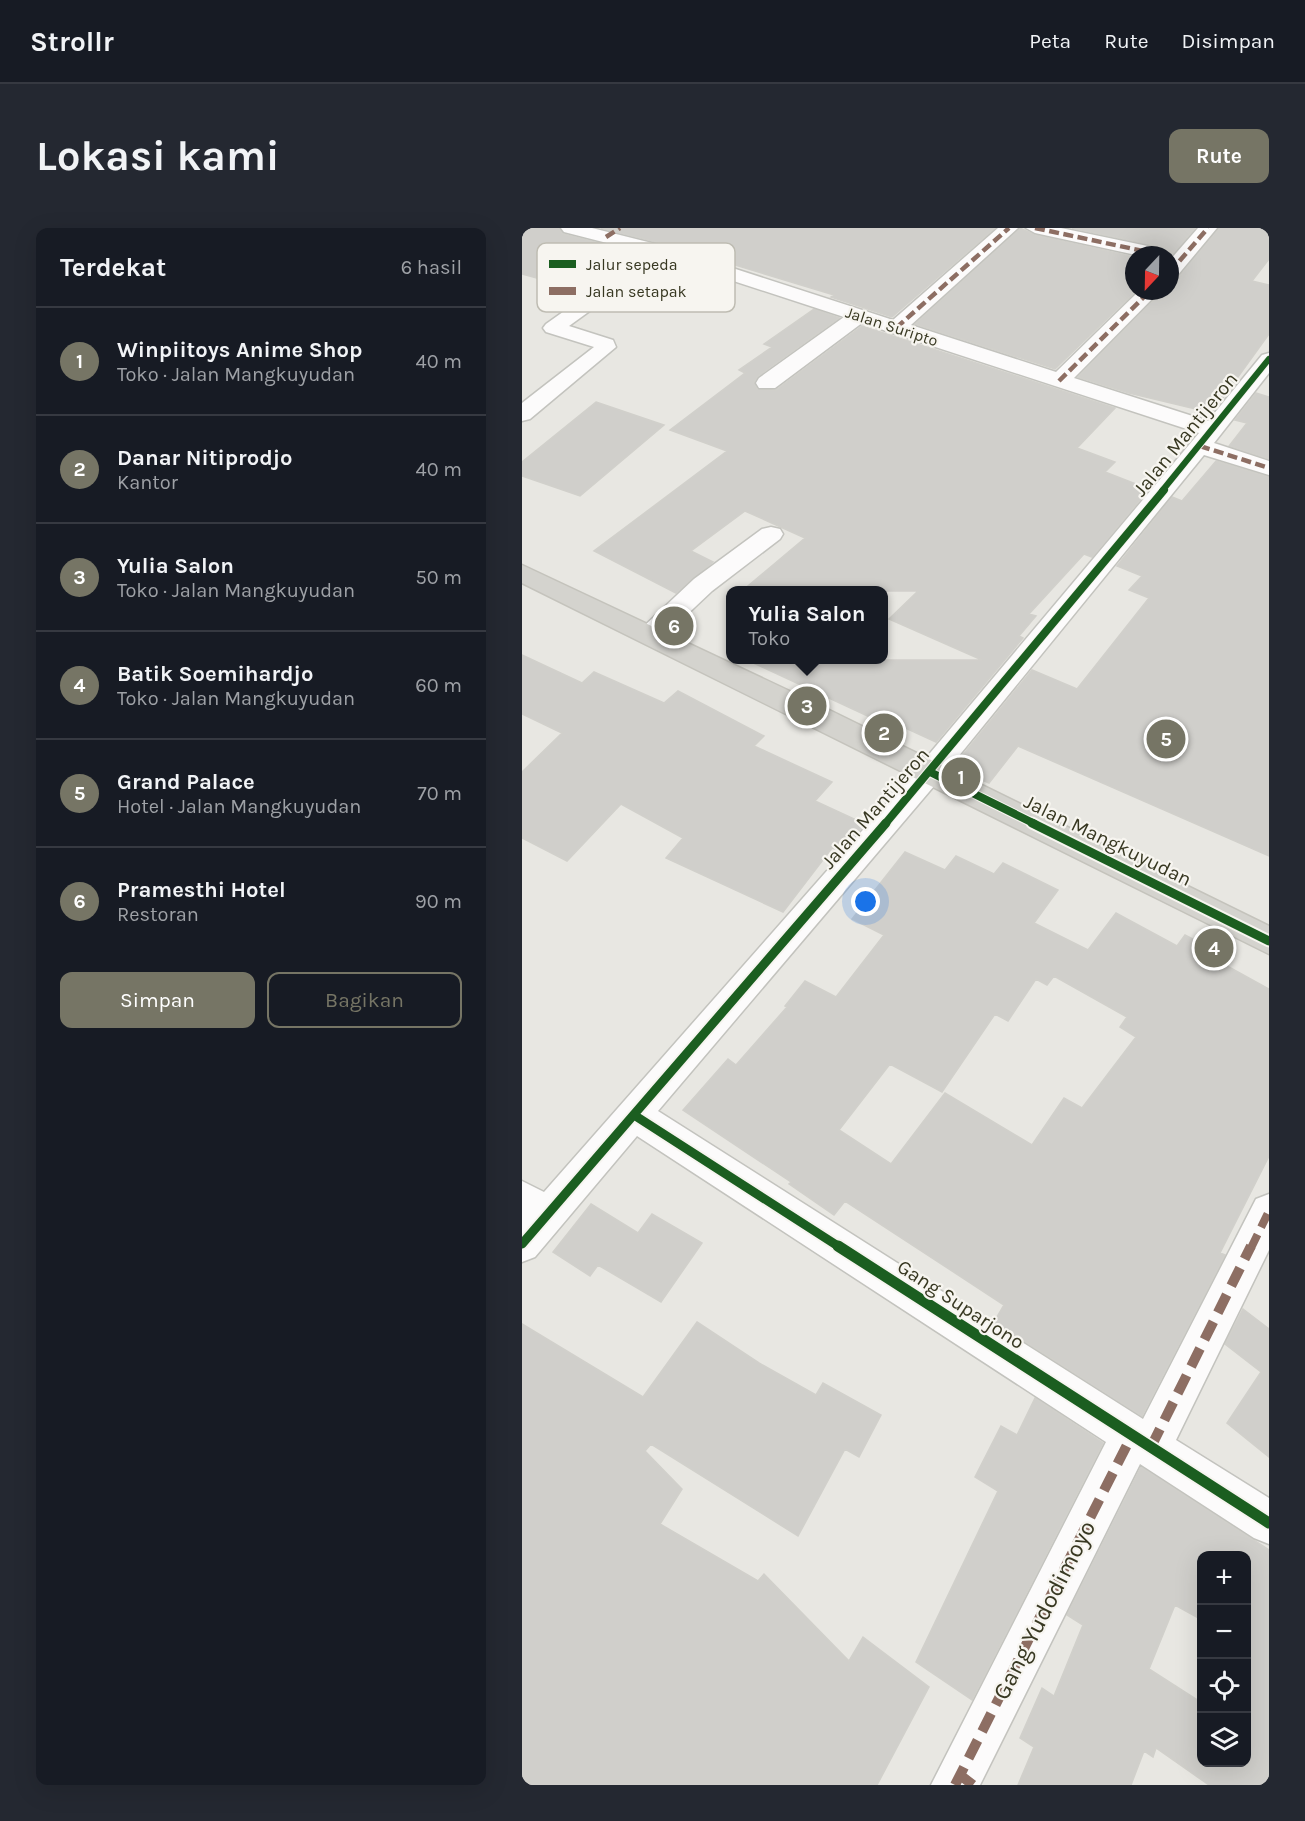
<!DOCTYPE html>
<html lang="id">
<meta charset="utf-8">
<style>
:root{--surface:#171b24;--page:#242831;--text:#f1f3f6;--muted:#9ea1a6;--line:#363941;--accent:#767565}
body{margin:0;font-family:Karla,sans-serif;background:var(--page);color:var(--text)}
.controls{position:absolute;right:18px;bottom:18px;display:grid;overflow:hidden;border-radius:12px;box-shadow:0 6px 24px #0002}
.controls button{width:54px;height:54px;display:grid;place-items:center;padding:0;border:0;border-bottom:2px solid var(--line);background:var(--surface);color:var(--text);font:30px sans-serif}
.compass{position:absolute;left:603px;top:18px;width:54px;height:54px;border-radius:50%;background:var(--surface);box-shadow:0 6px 24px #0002;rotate:202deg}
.you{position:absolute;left:344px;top:674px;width:21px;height:21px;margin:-15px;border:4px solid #fff;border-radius:50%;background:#1a73e8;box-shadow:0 0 0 9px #1a73e833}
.badge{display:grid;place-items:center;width:39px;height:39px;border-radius:50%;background:var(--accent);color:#fff;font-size:20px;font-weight:700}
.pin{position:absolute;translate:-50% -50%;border:3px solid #fff;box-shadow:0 2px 6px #0006}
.popup{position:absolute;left:204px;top:358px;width:162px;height:78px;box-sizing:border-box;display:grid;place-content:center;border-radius:12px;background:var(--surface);filter:drop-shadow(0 2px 4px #0005);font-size:20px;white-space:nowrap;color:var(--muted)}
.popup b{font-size:22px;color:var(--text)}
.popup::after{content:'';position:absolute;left:50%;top:100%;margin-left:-12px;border:12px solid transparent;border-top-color:var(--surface)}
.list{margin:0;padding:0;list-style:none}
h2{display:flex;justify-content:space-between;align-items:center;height:78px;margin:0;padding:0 24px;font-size:26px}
h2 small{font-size:20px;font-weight:400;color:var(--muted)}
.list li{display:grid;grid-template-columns:39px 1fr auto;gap:18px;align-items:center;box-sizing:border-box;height:108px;padding:0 24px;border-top:2px solid var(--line)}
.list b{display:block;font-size:22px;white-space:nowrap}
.list p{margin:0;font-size:20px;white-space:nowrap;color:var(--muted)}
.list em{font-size:20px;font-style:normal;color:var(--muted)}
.actions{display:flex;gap:12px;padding:18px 24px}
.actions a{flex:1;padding:14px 0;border:2px solid var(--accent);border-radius:12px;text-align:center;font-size:21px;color:var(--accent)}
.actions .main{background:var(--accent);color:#fff}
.icon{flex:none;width:33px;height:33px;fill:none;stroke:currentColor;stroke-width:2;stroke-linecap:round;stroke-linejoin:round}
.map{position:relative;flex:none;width:747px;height:1557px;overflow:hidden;border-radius:12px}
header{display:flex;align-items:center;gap:36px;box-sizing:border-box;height:84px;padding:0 30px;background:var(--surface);border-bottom:2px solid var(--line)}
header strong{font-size:28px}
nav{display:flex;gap:33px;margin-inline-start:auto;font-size:21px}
.intro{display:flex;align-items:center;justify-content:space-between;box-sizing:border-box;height:144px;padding:0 36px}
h1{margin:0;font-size:42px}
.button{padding:15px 27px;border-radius:12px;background:var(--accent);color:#fff;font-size:21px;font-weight:700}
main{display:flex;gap:36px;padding:0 36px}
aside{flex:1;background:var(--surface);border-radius:12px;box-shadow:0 6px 24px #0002}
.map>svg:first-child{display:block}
.building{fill:#d0cfcb;stroke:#d1d0cb;stroke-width:1.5;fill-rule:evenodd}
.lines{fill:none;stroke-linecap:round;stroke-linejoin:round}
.minor-casing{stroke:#c3c3be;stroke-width:3}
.major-casing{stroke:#c4c3bc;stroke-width:3}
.minor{fill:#fcfbfb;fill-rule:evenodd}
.major{fill:#d4d3ce;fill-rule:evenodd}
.quiet-far2{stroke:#8d6e63;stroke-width:4.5;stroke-dasharray:10 4.5;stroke-linecap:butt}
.quiet-far1{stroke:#8d6e63;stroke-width:8;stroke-dasharray:15 8;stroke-linecap:butt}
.quiet{stroke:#8d6e63;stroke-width:10;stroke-dasharray:20 10;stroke-linecap:butt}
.cycleway-far3-casing{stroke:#f7f5f0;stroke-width:8}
.cycleway-far2-casing{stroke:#f7f5f0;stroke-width:10}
.cycleway-far1-casing{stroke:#f7f5f0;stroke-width:13}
.cycleway-casing{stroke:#f7f5f0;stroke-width:15}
.cycleway-far3{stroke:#1b5e20;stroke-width:6}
.cycleway-far2{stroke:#1b5e20;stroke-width:8}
.cycleway-far1{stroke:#1b5e20;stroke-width:9}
.cycleway{stroke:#1b5e20;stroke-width:11}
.labels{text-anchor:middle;stroke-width:4.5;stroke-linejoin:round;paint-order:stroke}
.far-street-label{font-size:16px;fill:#383822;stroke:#f7f5f0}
.street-label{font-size:20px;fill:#383822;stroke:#f7f5f0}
.near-street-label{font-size:24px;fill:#383822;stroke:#f7f5f0}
.key{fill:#f7f5f0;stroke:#bebcb2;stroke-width:1.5}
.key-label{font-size:16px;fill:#383822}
</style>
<header>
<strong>Strollr</strong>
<nav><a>Peta</a><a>Rute</a><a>Disimpan</a></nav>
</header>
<div class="intro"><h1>Lokasi kami</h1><a class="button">Rute</a></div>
<main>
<aside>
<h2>Terdekat<small>6 hasil</small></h2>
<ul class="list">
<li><span class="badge">1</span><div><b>Winpiitoys Anime Shop</b><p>Toko · Jalan Mangkuyudan</p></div><em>40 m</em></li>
<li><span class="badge">2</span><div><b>Danar Nitiprodjo</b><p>Kantor</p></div><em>40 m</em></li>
<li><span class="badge">3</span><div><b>Yulia Salon</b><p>Toko · Jalan Mangkuyudan</p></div><em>50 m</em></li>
<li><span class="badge">4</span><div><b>Batik Soemihardjo</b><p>Toko · Jalan Mangkuyudan</p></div><em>60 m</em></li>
<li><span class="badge">5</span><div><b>Grand Palace</b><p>Hotel · Jalan Mangkuyudan</p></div><em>70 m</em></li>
<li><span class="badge">6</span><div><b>Pramesthi Hotel</b><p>Restoran</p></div><em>90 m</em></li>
</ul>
<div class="actions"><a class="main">Simpan</a><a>Bagikan</a></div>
</aside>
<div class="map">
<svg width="747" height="1557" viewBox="0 0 747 1557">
<rect width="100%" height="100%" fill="#e8e7e2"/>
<path class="building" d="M0 0H37L41 6 119 26 87 48 71 44 54 56 34 50 29 54 0 46Z
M79 0H473L370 89 309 69 312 67 147 17Z
M498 0 513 7 612 29 614 63 533 141 393 96Z
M550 0H673L651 26 640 19Z
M697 0H747V31L730 53 747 57V106L690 185 607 165 556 149 640 63H648V52L657 49Z
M292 81 317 90 236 148 232 154 235 161 254 162 340 98 593 180 555 220 593 234 583 244 627 261 570 329 562 326 507 386 514 388 497 408 501 410 414 514 353 486 350 490 225 432H460L367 391 396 363H220L283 310 223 283 169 323 191 334 154 365 72 323 205 223 148 202 223 145 217 142 250 119 242 116Z
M734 165 747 169V231L707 218 725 195 713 192Z
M74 174 142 197 58 268 0 248V234Z
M694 233 747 249V628L496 518 467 555 431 539 510 442 555 461 627 370 607 362 620 348 595 338 650 269 660 273Z
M0 427 60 455 72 444 142 475 156 463 242 508 232 518 310 554 293 573 343 596 319 623 310 620 261 684 144 630 161 610 99 576 45 633 0 610V544L40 505 0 486Z
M383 624 423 642 434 628 472 646 481 635 536 662 512 695 566 722 594 685 655 718 663 707 700 726 696 733 747 761V928L698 1025 703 1027 620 1188 472 1094 482 1077 323 973 312 987 267 956 269 954 161 882 206 831 214 837 265 779 263 778 283 753 314 769 362 707 330 691ZM532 748 605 789 598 799 614 809 560 880 542 870 510 917 423 865 369 936 317 902 368 836 420 864 473 786 486 793 514 751 525 757Z
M69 976 116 1005 130 986 180 1015 139 1074 76 1037 68 1048 31 1024Z
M721 1081 747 1101V1229L705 1195 739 1144 703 1116Z
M175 1094 237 1135 294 1167 301 1155 359 1187 337 1229 323 1221 276 1308 129 1216 123 1223 160 1261 138 1296 236 1353 242 1346 327 1433 341 1409 407 1459 355 1557H0V1096L121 1169Z
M513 1170 581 1215 450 1472 394 1434 476 1263 453 1249 479 1198 495 1207Z
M619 1239 747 1322V1557H687L634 1520 631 1529 622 1523 609 1557H496L512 1519 498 1510 520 1460 532 1468 561 1397 545 1387ZM680 1328H724V1534H680V1475L627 1441 653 1377 680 1392Z"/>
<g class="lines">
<defs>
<path id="minor" d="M39 0H70L146 19 371 92 476 0H496L389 97 534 144 617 63H638L552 150 686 193 740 127 747 125V145L692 215 747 233V247L682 227 418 551 136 883 621 1191 734 971 747 966V1022L654 1212 747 1270V1316L732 1310 618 1236 458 1557H409L584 1214 115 908 13 1029 0 1034V953L22 964 398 537 677 205 340 95 253 160H237L234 155 237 150 322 89 141 30 47 98 91 112 94 119 8 191 0 193V175L72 119 24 104 21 100 24 96 124 25 42 4Z
M504 0H539L640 21 649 27H614L513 5Z
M676 0H695L655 48 648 50V32Z
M249 299 258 301 261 306 258 311 190 363 137 413 128 416 119 413 115 407 119 401 172 351 240 301Z"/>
<path id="major" d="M0 337 293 475 747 698V726L0 355Z"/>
</defs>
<use href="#minor" class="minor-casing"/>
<use href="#major" class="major-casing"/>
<use href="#minor" class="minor"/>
<use href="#major" class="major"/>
<path class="quiet-far2" d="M513 0 640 27
M84 9 98 0
M648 44 686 0
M374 100 487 0
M537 153 628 63
M678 218 747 240"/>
<path class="quiet-far1" d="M729 1020 747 983"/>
<path class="quiet" d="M629 1219 729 1018
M438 1547 451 1557
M433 1557 610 1207"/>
<defs>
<path id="cycleway-far3" d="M640 263 747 131"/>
<path id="cycleway-far2" d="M408 544 513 596
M363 596 642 262"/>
<path id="cycleway-far1" d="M510 595 747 713
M112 887 319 1020
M0 1016 364 595"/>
<path id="cycleway" d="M316 1018 747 1295"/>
</defs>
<use href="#cycleway-far3" class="cycleway-far3-casing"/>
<use href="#cycleway-far2" class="cycleway-far2-casing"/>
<use href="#cycleway-far1" class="cycleway-far1-casing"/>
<use href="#cycleway" class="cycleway-casing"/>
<use href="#cycleway-far3" class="cycleway-far3"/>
<use href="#cycleway-far2" class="cycleway-far2"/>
<use href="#cycleway-far1" class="cycleway-far1"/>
<use href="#cycleway" class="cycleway"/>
</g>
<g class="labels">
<g class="far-street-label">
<text transform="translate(370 98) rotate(18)" y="6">Jalan Suripto</text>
</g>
<g class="street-label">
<text transform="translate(663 206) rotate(-51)" y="7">Jalan Mantijeron</text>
<text transform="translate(353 580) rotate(-49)" y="7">Jalan Mantijeron</text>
<text transform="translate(586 612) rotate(26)" y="7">Jalan Mangkuyudan</text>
<text transform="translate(439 1076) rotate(33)" y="7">Gang Suparjono</text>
</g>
<g class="near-street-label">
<text transform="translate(522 1382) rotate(-63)" y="8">Gang Yudodimoyo</text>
</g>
</g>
<rect x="15" y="15" width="198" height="69" rx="9" class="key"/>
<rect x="27" y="32" width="27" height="8" fill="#1b5e20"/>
<rect x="27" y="59" width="27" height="8" fill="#8d6e63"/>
<g class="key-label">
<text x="64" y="42">Jalur sepeda</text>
<text x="64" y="69">Jalan setapak</text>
</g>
</svg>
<div class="controls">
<button>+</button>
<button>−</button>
<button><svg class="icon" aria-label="locate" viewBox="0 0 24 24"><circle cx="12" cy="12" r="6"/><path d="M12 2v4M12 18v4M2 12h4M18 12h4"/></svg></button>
<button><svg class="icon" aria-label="layers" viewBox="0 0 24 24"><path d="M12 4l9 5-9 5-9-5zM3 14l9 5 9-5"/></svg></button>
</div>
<svg class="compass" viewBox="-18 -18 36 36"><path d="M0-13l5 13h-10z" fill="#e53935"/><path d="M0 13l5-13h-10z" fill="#9ea1a6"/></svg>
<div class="you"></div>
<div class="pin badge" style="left:439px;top:549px">1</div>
<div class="pin badge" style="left:362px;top:505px">2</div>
<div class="pin badge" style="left:285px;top:478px">3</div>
<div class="popup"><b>Yulia Salon</b>Toko</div>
<div class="pin badge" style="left:692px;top:720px">4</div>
<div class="pin badge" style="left:644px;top:511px">5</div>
<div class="pin badge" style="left:152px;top:398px">6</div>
</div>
</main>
